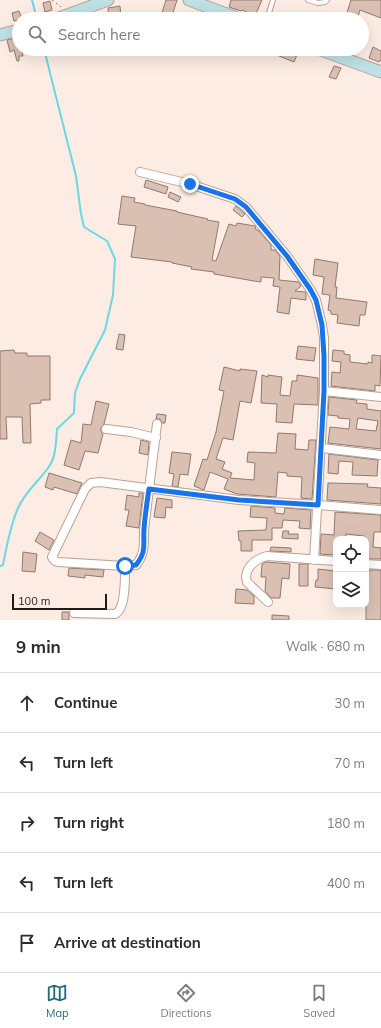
<!DOCTYPE html>
<meta charset="utf-8">
<style>
:root{--surface:#fff;--page:#f7f7f7;--text:#2b2b33;--muted:#7c7c81;--line:#e1e1e2;--accent:#206b73}
body{margin:0;font-family:Mulish,sans-serif;background:var(--page);color:var(--text)}
.controls{position:absolute;right:12px;bottom:12px;display:grid;overflow:hidden;border-radius:8px;box-shadow:0 4px 16px #0002}
.controls button{width:36px;height:36px;display:grid;place-items:center;padding:0;border:0;border-bottom:1px solid var(--line);background:var(--surface);color:var(--text);font:20px sans-serif}
.scale{position:absolute;left:12px;bottom:10px;width:95px;box-sizing:border-box;padding-left:4px;border:2px solid #231a15;border-top:0;font-size:11px;line-height:14px;white-space:nowrap;color:#231a15;-webkit-text-stroke:3px #fcece3;paint-order:stroke}
.stop{position:absolute;width:12px;height:12px;margin:-9px;border:3px solid #1a73e8;border-radius:50%;background:#fff}
.stop.end{background:#1a73e8;border-color:#fff;box-shadow:0 1px 4px #0008}
.list{margin:0;padding:0;list-style:none}
h2{display:flex;justify-content:space-between;align-items:center;height:52px;margin:0;padding:0 16px;font-size:17px}
h2 small{font-size:13px;font-weight:400;color:var(--muted)}
.list li{display:grid;grid-template-columns:26px 1fr auto;gap:12px;align-items:center;box-sizing:border-box;height:60px;padding:0 16px;border-top:1px solid var(--line)}
.list b{display:block;font-size:15px;white-space:nowrap}
.list em{font-size:13px;font-style:normal;color:var(--muted)}
.icon{flex:none;width:22px;height:22px;fill:none;stroke:currentColor;stroke-width:2;stroke-linecap:round;stroke-linejoin:round}
.map{position:relative;flex:none;width:381px;height:620px;overflow:hidden}
.search{position:absolute;background:var(--surface);box-shadow:0 4px 16px #0002;left:12px;right:12px;top:12px;height:44px;display:flex;align-items:center;gap:10px;box-sizing:border-box;padding:0 14px;border-radius:22px;color:var(--muted);font-size:15px}
.sheet{height:352px;background:var(--surface)}
nav{display:flex;justify-content:space-around;align-items:center;box-sizing:border-box;height:56px;border-top:1px solid var(--line);background:var(--surface);font-size:11px;color:var(--muted)}
nav a{display:grid;justify-items:center;gap:2px}
nav .on{color:var(--accent)}
.map>svg:first-child{display:block}
.lines{fill:none;stroke-linecap:round;stroke-linejoin:round}
.stream{stroke:#6dd7e4;stroke-width:2}
.building{fill:#dac0b2;stroke:#91796d;fill-rule:evenodd}
.lane-casing{stroke:#bba294;stroke-width:6}
.street-casing{stroke:#bba294;stroke-width:10}
.secondary-casing{stroke:#bba294;stroke-width:13}
.path{stroke:#8b7e77;stroke-width:1;stroke-dasharray:2 3;stroke-linecap:butt}
.lane{stroke:#fff;stroke-width:4}
.street{stroke:#fff;stroke-width:8}
.secondary{stroke:#bde1e5;stroke-width:11}
.route{stroke:#1a73e8;stroke-width:5}
</style>
<div class="map">
<svg width="381" height="620" viewBox="0 0 381 620">
<rect width="100%" height="100%" fill="#fcece3"/>
<g class="lines">
<path class="stream" d="M32 0 37 19
M0 566 3 565C7 545 10 526 18 508 25 492 38 482 48 468 56 458 56 442 57 429L74 413 75 393 80 379 105 330 113 295 115 259 107 241 84 227 81 214 76 176 44 49"/>
</g>
<path class="building" d="M166 0H177L171 19H160Z
M231 0H262L255 16 242 10 241 11 229 7Z
M351 0H381V18L360 10 357 19H345Z
M50 1 52 10 45 12 43 3Z
M120 6 121 19H109L108 8Z
M19 11 22 19 14 21 12 13Z
M19 37V49H21L23 56H19V61H17L14 50 10 52 7 40Z
M373 47 381 51V61L380 60 379 62 369 58Z
M203 49H221L220 55 203 51Z
M262 49H290L298 52 294 62Z
M334 66 341 68 336 79 329 77Z
M146 180 168 187 166 194 144 187Z
M170 192 181 197 178 202 168 197Z
M122 196 135 198 134 202 145 204V205L177 211V212L199 217 208 219 207 220 219 222 212 260 216 261 229 224 236 226 237 223 255 226 256 230H258L271 245V250H275L280 256 279 280 299 282 301 286 295 291 306 292V300L291 298 289 314 277 312 280 287 273 286 274 278 261 277V282L254 281 220 275 214 274V272L191 269 192 267 172 263V262L131 257 136 226 118 224Z
M236 206 245 214 242 217 233 210Z
M315 259 338 263 335 287H337L336 298 367 302 365 315H360L359 326 337 323 338 315 331 314V311L328 310 330 295 322 294 324 277 313 275Z
M119 334 125 335 123 350 116 349Z
M298 346 316 348 314 361 296 359Z
M14 350 15 353H27V356H50V400H41V403L30 404 31 443H23L22 417H6L7 439H0V351Z
M333 350 344 351V354L350 355V362L368 364V362L372 363V355L381 356 380 386 375 385V391L331 386 332 372 340 373 341 362 332 361Z
M224 367 240 371V369L257 371 251 403 240 401 233 440 223 438 216 459 225 462 222 469 232 473 230 478 254 480 255 463 247 462 248 452 276 453 278 433 296 434 295 449 308 450 309 440H316L312 499 301 498 302 477 287 476V473L278 472 276 497 237 494 224 489 228 479 210 472 204 490 194 486 203 459 207 460 216 432 224 391 219 390Z
M262 375 268 377V375L282 377 280 395 290 396 292 381H297V375L318 378V405L294 404 292 423 276 422 277 404 261 403Z
M329 397 357 400 356 403 367 404V409L381 411V449L328 443 330 427 349 429 350 419 338 418V416L328 415ZM358 418 378 421 376 431 356 429Z
M96 401 109 404 104 424 101 428V432L103 434 98 453 85 451 79 470 64 465 71 440 81 443 83 424 91 425Z
M157 414 166 415 165 423H162L160 419H156Z
M141 440 149 442 148 455 139 453Z
M172 452 191 454 188 475 180 474 178 487 172 486 174 474 169 473Z
M329 454 378 460 377 476 352 475 353 462 339 461 338 474 328 473Z
M49 473 82 483 77 494 54 487 53 490 45 487Z
M328 483 368 484 367 487 381 488V504L327 500Z
M139 493H143L139 528 126 526 129 510H125L127 495 139 497Z
M157 498 172 500V508L166 507 165 518 154 517Z
M251 506 275 508V513L284 514 285 508 311 510 310 529 299 528 300 521 283 520 282 528H272V540H252V551H241V541H239L238 531 266 530 267 518 250 517Z
M335 512 381 515V532H374L373 547 381 548V559H366V539H364V536L346 534 345 539H336V555L320 554 321 534 334 535Z
M283 531H289L288 534H298V539L282 538Z
M40 532 54 540 49 550 35 541Z
M271 547 291 548V552L270 551Z
M23 552 37 554 35 572 22 571Z
M266 562 290 564 289 579 282 578 280 598H271L265 591 266 577H261L262 564Z
M299 564H308V586H299Z
M69 568 104 570 103 577 85 575V578L68 576Z
M318 569 336 571V589L315 587 316 580H318Z
M369 570H381V620H366V579H368Z
M236 589 247 590 254 596V604L235 603Z
M62 612H69V620H62Z
M272 615 289 616V620H272Z"/>
<g class="lines">
<defs>
<path id="lane" d="M308 0 318 3 325 2 327 0
M206 19 207 7
M267 19 273 0"/>
<path id="street" d="M140 172 190 184 235 199 246 207 287 256 310 289 316 300 322 325 324 338V391L314 560
M324 391 381 397
M106 429 131 432 156 438
M322 448 381 455
M366 564 381 565
M125 566 136 565C145 554 144 544 144 530L157 424
M268 602 247 582C243 569 255 559 267 556L336 561
M74 613 115 614C126 609 125 578 125 566L58 562 55 561 52 557 85 489 91 483 100 482 239 500 318 505 381 510"/>
<path id="secondary" d="M189 0 240 19
M56 19 108 0
M0 35 19 30
M318 49 381 72"/>
</defs>
<use href="#lane" class="lane-casing"/>
<use href="#street" class="street-casing"/>
<use href="#secondary" class="secondary-casing"/>
<path class="path" d="M52 0 61 7"/>
<use href="#lane" class="lane"/>
<use href="#street" class="street"/>
<use href="#secondary" class="secondary"/>
</g>
<g class="lines">
<path class="route" d="M125 566 136 565C147 551 143 545 144 529 145 516 147 502 149 489L239 500 318 505 324 391V356L322 325 316 300 310 289 287 256 246 207 235 199 190 184"/>
</g>
</svg>
<div class="controls">
<button><svg class="icon" aria-label="locate" viewBox="0 0 24 24"><circle cx="12" cy="12" r="6"/><path d="M12 2v4M12 18v4M2 12h4M18 12h4"/></svg></button>
<button><svg class="icon" aria-label="layers" viewBox="0 0 24 24"><path d="M12 4l9 5-9 5-9-5zM3 14l9 5 9-5"/></svg></button>
</div>
<div class="scale">100 m</div>
<div class="stop" style="left:125px;top:566px"></div>
<div class="stop end" style="left:190px;top:184px"></div>
<div class="search"><svg class="icon" aria-label="search" viewBox="0 0 24 24"><circle cx="10" cy="10" r="6"/><path d="M15 15l6 6"/></svg>Search here</div>
</div>
<section class="sheet">
<h2>9 min<small>Walk · 680 m</small></h2>
<ul class="list">
<li><svg class="icon" aria-label="ahead" viewBox="0 0 24 24"><path d="M12 20V5M6 11l6-6 6 6"/></svg><div><b>Continue</b></div><em>30 m</em></li>
<li><svg class="icon" aria-label="left" viewBox="0 0 24 24"><path d="M17 20v-9H6M10 6l-5 5 5 5"/></svg><div><b>Turn left</b></div><em>70 m</em></li>
<li><svg class="icon" aria-label="right" viewBox="0 0 24 24"><path d="M7 20v-9h11M14 6l5 5-5 5"/></svg><div><b>Turn right</b></div><em>180 m</em></li>
<li><svg class="icon" aria-label="left" viewBox="0 0 24 24"><path d="M17 20v-9H6M10 6l-5 5 5 5"/></svg><div><b>Turn left</b></div><em>400 m</em></li>
<li><svg class="icon" aria-label="arrive" viewBox="0 0 24 24"><path d="M6 21V4h12l-3 4 3 4H6"/></svg><div><b>Arrive at destination</b></div></li>
</ul>
</section>
<nav>
<a class="on"><svg class="icon" aria-label="map" viewBox="0 0 24 24"><path d="M3 6l6-2 6 2 6-2v14l-6 2-6-2-6 2zM9 4v14M15 6v14"/></svg>Map</a>
<a><svg class="icon" aria-label="directions" viewBox="0 0 24 24"><path d="M12 3l9 9-9 9-9-9zM9 14v-3h6M13 9l2 2-2 2"/></svg>Directions</a>
<a><svg class="icon" aria-label="saved" viewBox="0 0 24 24"><path d="M7 4h10v16l-5-4-5 4z"/></svg>Saved</a>
</nav>
